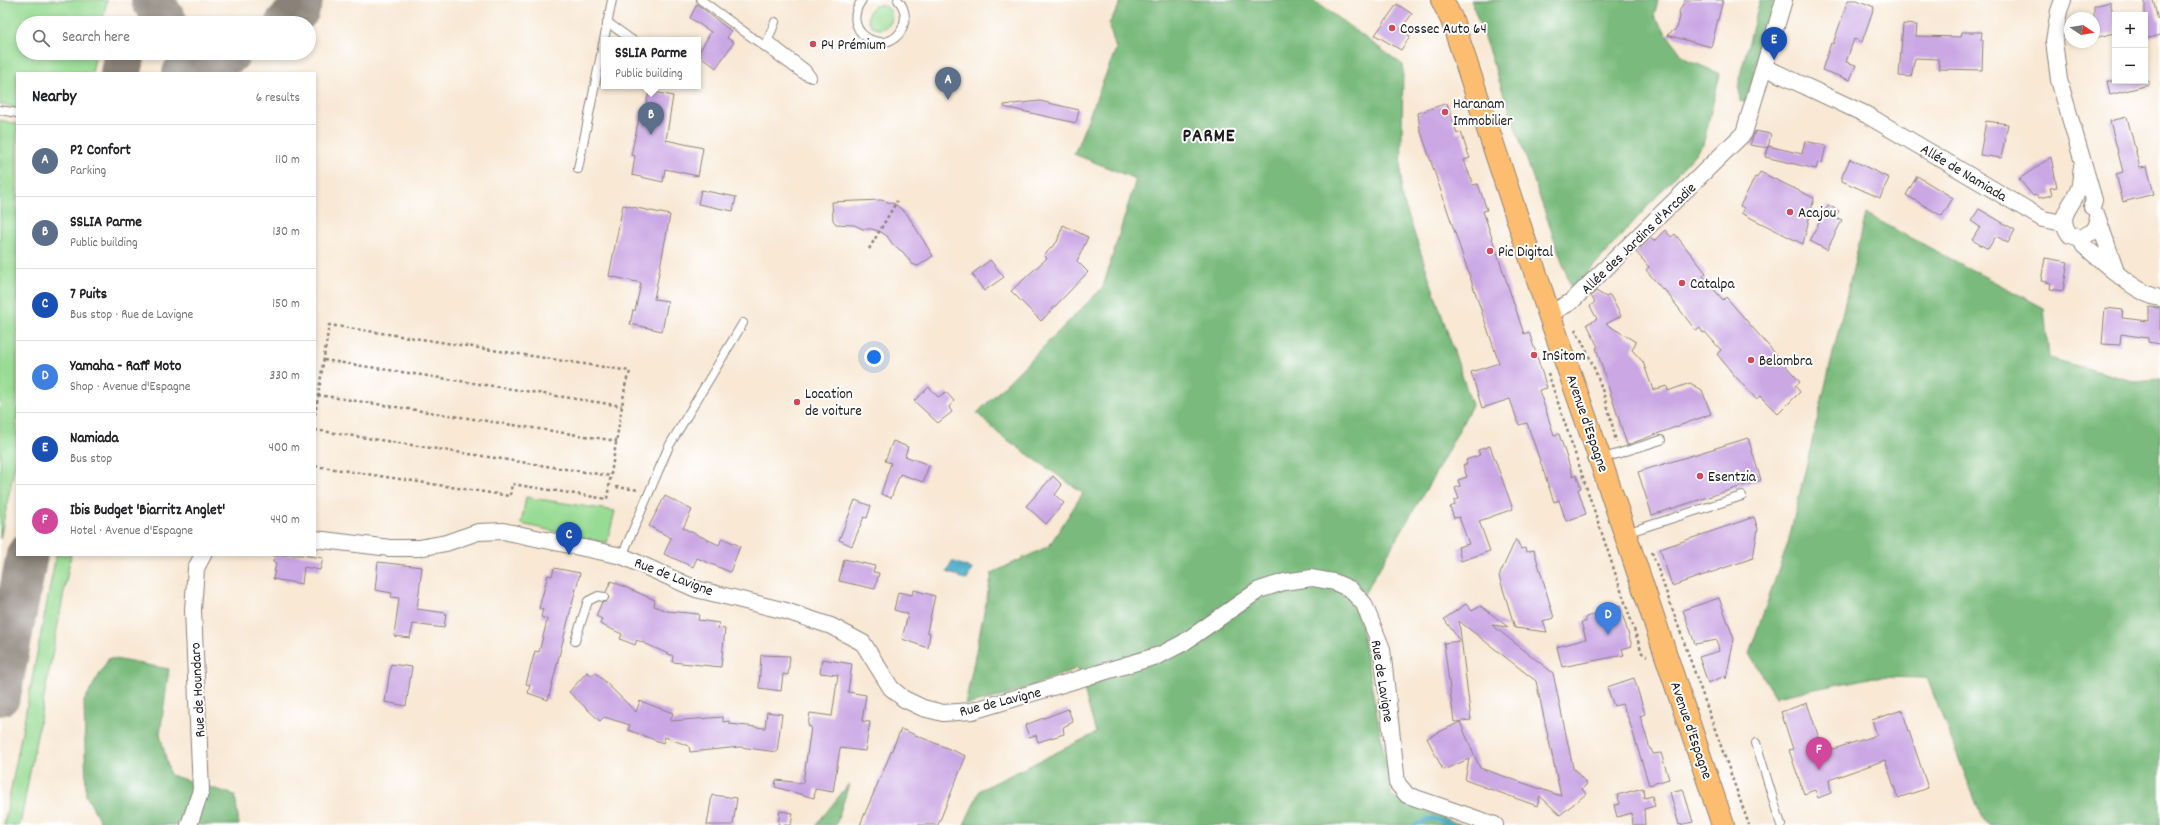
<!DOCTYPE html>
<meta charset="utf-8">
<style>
:root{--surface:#fff;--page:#f6f6f6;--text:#202124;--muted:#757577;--line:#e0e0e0;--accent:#111827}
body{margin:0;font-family:Dekko,sans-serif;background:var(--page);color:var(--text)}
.controls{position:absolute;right:12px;top:12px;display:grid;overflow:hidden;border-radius:0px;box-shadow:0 2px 6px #0003}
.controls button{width:36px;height:36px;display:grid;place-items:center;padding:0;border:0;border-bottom:1px solid var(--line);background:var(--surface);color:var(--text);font:20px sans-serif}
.compass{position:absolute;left:2064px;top:12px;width:36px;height:36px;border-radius:50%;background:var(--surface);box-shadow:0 2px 6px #0003;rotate:102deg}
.you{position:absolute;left:874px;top:357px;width:14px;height:14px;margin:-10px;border:3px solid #fff;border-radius:50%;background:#1a73e8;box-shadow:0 0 0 6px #1a73e833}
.badge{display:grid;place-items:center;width:26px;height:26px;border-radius:50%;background:var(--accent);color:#fff;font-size:13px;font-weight:700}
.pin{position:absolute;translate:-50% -33px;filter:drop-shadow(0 1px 2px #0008)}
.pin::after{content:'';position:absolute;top:21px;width:14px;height:12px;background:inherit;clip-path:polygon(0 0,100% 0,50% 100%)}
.popup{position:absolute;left:601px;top:37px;width:100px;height:52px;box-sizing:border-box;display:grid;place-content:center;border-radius:0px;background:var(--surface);filter:drop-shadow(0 1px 3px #0005);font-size:13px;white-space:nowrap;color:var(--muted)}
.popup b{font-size:15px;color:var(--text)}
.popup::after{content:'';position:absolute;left:50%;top:100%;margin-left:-8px;border:8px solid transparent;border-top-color:var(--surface)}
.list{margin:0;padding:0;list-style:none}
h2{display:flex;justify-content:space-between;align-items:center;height:52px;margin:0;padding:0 16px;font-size:17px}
h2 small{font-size:13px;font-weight:400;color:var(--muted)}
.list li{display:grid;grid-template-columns:26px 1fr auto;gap:12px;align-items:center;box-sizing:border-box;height:72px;padding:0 16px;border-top:1px solid var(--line)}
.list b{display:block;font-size:15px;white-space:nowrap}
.list p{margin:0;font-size:13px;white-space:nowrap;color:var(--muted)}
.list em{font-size:13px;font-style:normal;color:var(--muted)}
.icon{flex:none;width:22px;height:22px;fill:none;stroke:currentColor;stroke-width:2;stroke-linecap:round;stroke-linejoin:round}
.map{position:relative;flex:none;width:2160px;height:825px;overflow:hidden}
.search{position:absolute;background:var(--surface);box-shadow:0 2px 6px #0003;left:16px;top:16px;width:300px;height:44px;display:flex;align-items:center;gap:10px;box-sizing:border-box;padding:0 14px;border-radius:22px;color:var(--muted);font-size:15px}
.panel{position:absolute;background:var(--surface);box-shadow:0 2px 6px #0003;left:16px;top:72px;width:300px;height:484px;border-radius:0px}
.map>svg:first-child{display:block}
.green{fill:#98db93;stroke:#5a7c58}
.forest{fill:#7abb7d;stroke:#4b6c4c}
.water{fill:#46a9c5;stroke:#316270}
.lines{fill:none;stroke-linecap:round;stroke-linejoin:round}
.stream{stroke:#46a9c5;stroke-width:4.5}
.taxiway{stroke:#8a8278;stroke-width:42}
.building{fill:#cba7e4}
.lane-casing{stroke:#8a8278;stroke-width:10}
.street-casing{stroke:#8a8278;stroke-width:18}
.primary-casing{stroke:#8a8278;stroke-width:24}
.path{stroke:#8a8278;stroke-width:2.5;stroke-dasharray:3 3;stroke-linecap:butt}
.lane{stroke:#fff;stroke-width:8}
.street{stroke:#fff;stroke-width:16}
.primary{stroke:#fcbd6f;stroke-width:22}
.poi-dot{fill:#d1495b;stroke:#fff;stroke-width:1.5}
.labels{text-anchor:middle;stroke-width:4;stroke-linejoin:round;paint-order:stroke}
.poi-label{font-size:15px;fill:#1c1c1c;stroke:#fff;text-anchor:start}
.street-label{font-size:15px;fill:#1c1c1c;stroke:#fff}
.district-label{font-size:19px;font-weight:bold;letter-spacing:1px;fill:#1c1c1c;stroke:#fff}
</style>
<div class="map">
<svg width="2160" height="825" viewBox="0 0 2160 825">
<rect width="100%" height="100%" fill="#fff"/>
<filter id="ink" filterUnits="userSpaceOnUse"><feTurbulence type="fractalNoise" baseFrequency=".025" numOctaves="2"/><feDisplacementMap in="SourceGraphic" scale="8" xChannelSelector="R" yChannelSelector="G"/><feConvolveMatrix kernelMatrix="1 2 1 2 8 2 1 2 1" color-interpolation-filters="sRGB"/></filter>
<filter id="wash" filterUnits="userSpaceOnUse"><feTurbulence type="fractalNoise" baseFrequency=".012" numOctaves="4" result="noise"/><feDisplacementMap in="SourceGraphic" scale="16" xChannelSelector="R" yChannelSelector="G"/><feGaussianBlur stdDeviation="0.9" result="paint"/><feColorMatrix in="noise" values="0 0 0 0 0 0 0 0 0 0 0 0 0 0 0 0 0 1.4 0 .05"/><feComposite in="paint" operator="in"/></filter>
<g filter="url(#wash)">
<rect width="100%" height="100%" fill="#f8e8d4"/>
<path class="green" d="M0 0H107L102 23H23V53H96L92 73H17V108L0 104Z
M868 17a12 12 0 1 1 24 0a12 12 0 1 1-24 0Z
M0 120 17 124V454L0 539Z
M526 497 615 511 607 543 521 524Z
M56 555H71L20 825H4Z"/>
<path class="forest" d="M1122 0H1313L1403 65 1401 194 1472 405 1438 469 1357 606 1392 797 1461 825H964L980 790 1096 733 1078 668 1008 695 965 705 992 573 1049 546 1083 493 999 434 977 413 1103 287 1136 179 1074 154 1116 49 1109 24Z
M1471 0H1658L1654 16 1684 58 1720 74 1703 145 1572 290Z
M1760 0H1774L1746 101H1740L1739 79Z
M1866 214 2044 308 2049 358 2134 381 2160 379V825H1989L1983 820 1927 678 1874 677 1776 697 1749 654 1788 543Z
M109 658 169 669 160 734 170 775 235 795 239 825H102L86 795 84 701Z
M849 784 836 825H816Z"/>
<path class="water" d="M952 561 972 569 967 580 947 572Z"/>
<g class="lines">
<path class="stream" d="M1415 825 1433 818 1452 825"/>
<path class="taxiway" d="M152 0 167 23
M286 23 298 11 302 0
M121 73 125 53
M183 73 230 53
M0 695 27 555"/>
</g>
<g id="blocks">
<path class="building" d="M1685 0H1723L1711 47 1667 35 1677 28 1680 17 1679 12Z
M1848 0H1857L1874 7 1862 42 1854 39 1846 62 1856 65 1850 80 1822 70 1831 43 1833 44Z
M2145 0H2153L2158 20 2160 19V35L2145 39Z
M2110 2 2113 14H2115V33L2094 38V6Z
M697 4 731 31 727 38 734 42 716 68 698 54 711 32 690 18Z
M1397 4 1412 14 1400 30 1410 36 1401 50 1375 35Z
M1903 24 1917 25 1916 36 1961 37 1962 32H1982L1981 40H1983L1982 70 1939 69 1938 59 1915 58 1911 77 1899 76Z
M2107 81H2148L2149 85 2110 95Z
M649 91 673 96 666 140 703 148 698 176 665 169 663 182 632 175 635 156 631 155 641 109 645 110Z
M1040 101 1079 110 1076 123 1004 107V105Z
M1447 103 1457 134 1461 132 1467 151 1470 158 1464 160 1473 185 1478 184 1487 210 1483 211 1524 334 1529 332 1547 388 1539 390 1554 435 1559 434 1573 476 1576 475 1581 488 1578 489 1586 514 1566 521 1559 500 1554 502 1527 423 1519 425 1510 399 1482 408 1471 372 1499 363 1420 129 1418 113Z
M2127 117 2140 168 2147 167 2154 194 2123 202 2116 174 2123 172 2110 121Z
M1986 121 2008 124 2001 158 1980 155Z
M1755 131 1771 134 1768 148 1750 145Z
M1805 141 1826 146 1822 163 1818 162 1816 169 1765 157 1768 146 1802 154Z
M2051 157 2057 187 2050 188 2052 195 2039 198 2037 195 2033 196 2019 179Z
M1850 159 1889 178 1880 198 1842 181V176Z
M1760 172 1814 198 1803 244 1741 213 1744 208 1740 206 1755 177 1757 178Z
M1917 176 1953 198 1942 216 1906 195Z
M701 190 736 197 733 211 698 204Z
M881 200 895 204 907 214 933 256 918 266 912 264 903 252 893 245 887 236 881 232 872 229H863L854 225 836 224 833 220 832 202Z
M623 205 670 215 654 299 668 301 662 331 630 324 633 310 635 311 641 283 609 276Z
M1828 205 1839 211 1835 217 1842 220 1827 250 1810 241Z
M1979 209 2015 230 2008 243 1996 236 1988 249 1972 240 1980 227 1971 221Z
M1063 225 1088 237 1077 261 1088 272 1041 321 1011 291 1047 258 1044 255 1057 242Z
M1665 230 1671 237 1675 234 1706 273 1703 276 1723 300 1726 297 1800 382 1795 386 1800 392 1778 414 1760 396 1756 399 1734 375 1717 354 1721 350 1705 332 1703 333 1700 328 1696 331 1664 289 1663 290 1646 270 1649 267 1636 252 1650 238 1654 241Z
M2045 258 2068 262 2063 291 2050 289 2051 283 2041 281Z
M990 260 1004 277 984 291 972 274Z
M1596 291 1606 297 1610 295 1621 316 1606 324 1636 342 1632 350 1643 362 1653 390 1667 386 1668 391 1690 383 1702 390 1711 414 1627 445 1596 348 1598 347 1587 324 1597 319 1590 306 1595 302 1591 296Z
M2149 307 2160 308V344L2148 342V338L2121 334 2120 345 2102 344 2105 308 2123 310 2122 318 2149 321Z
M929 387 938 397 946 392 954 401 949 407 952 412 938 423 914 401Z
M1748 438 1761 480 1652 515 1638 472Z
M893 441 908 447 905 456 929 465 923 482 900 474 891 498 881 494 891 463 885 461Z
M1490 446 1513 509 1479 521 1490 551 1461 561 1458 547 1469 544 1459 517 1454 518 1450 507 1455 505 1454 501 1459 499 1455 488 1460 486 1458 480 1467 477 1463 465 1467 464 1466 460 1480 455 1478 450Z
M1053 476 1062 485 1055 495 1064 503 1046 524 1026 506Z
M665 496 692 510 683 528 719 545 722 538 740 546 730 572 697 558 693 567 664 554 671 538 649 526Z
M855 500 871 506 867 518 864 517 852 546 839 540Z
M1754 517 1758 529 1753 558 1672 586 1660 549Z
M1516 539 1521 549 1525 548 1526 552 1534 550 1554 618 1543 621 1547 632 1515 628 1499 576Z
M274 555H301L323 558 320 570 304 567 302 584 273 579 276 563 273 562Z
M844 559 875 566 873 572 879 573 875 589 839 581Z
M378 562 422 567 417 609 446 613 444 628 413 624 410 638 394 636 399 598 391 597 392 593 375 590Z
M554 568 580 573 548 700 528 693 530 685 526 684 535 651 539 652 547 621V619L541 617 543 609 539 608 548 575 552 576Z
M611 581 655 600 654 606 667 611 699 614 698 620 719 623 718 628 725 629 721 667 672 662 673 656 637 640 635 645 620 639 622 634 600 624 602 619 596 616 602 602H606L609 598 606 592Z
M914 590 935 596 927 632 930 633 928 648 902 639 908 614 894 610 898 592 912 595Z
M1719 598 1734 639 1726 679 1725 676 1708 683 1699 657 1719 651 1717 640 1695 644 1683 610Z
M1466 604 1472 611 1481 606 1508 627 1492 625 1553 673 1573 768 1587 784 1582 789 1586 794 1560 815 1540 796 1537 806 1465 780 1469 759 1443 770 1427 738 1460 722 1480 768 1561 796 1536 681 1459 621 1471 720 1454 722 1444 643 1460 641 1444 619Z
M1620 606 1632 646 1622 649 1624 655 1562 667 1557 647 1586 639 1581 622H1586V617Z
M761 655 790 656 788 675 783 674 781 691 759 688Z
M822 659 852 664 848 692 866 695 862 721 870 722 865 751 840 748 833 792 815 789 814 798 775 787 776 780 803 783 811 727 808 726 810 713 832 716 838 675 820 673Z
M391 664 412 667 406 706 385 702Z
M587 672 592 676 595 672 636 712 640 701 673 713 670 721 723 717V722L729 721 730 724 765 728 767 712 782 714 777 752 740 747 690 752 689 746 665 737 663 743 628 730 630 725 604 717 600 721 569 692Z
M1634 678 1645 714 1640 716 1650 749H1651L1653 754 1661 753 1669 779 1649 785 1629 720 1622 704 1614 706 1607 687Z
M1807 703 1824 752 1877 735 1872 720 1902 710 1928 788 1898 798 1885 760 1829 780 1831 793 1818 798 1815 790 1804 794 1789 750 1793 749 1781 712Z
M1068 709 1073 722 1063 727 1064 734 1038 742 1036 735 1029 737 1025 725Z
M901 729 966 756 938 825H860Z
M1643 788 1644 798 1652 796 1655 806 1644 809 1645 825H1633L1632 813 1617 817 1614 805 1620 804 1617 795Z
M1683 789 1693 822 1679 825 1670 792Z
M712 795 737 798 733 825H707Z
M780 811 793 813 791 825H778Z"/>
</g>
</g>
<g filter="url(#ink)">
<use href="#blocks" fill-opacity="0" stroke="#8a8278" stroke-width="1"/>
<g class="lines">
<defs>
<path id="lane" d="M701 0 802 74 812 78
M862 0C836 36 895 61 904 23 906 15 904 7 898 0
M607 22 632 40
M775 22 768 40 806 69 812 77
M0 110 17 113
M578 169 612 0
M1601 459 1661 440
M1626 533 1742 496
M622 556 669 446 743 323
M575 641 588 601 598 596 604 597
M1756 743 1781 825"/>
<path id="street" d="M2063 0 2059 11 2054 41 2059 80 2094 200 2092 207
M1764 67 1867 115 2043 219 2063 223
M2082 166C2081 173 2081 182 2079 188 2073 207 2055 215 2070 235L2080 238 2094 231 2098 222
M2097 216 2116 271
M2080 238 2084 246C2104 262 2137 295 2160 298
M1549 314 1571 302 1744 133 1784 0
M315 539 390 548H419L446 543 478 532 503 531 622 556 696 589 786 611 831 626 863 643 891 688 904 699 923 708 943 713 972 711 1160 655 1183 643 1259 590 1284 582 1312 578 1334 582 1350 589 1364 604 1382 649 1397 783 1407 795 1495 825
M189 825 201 790 193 610 196 568 203 555"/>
<path id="primary" d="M1442 0 1452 20 1549 314 1600 459 1723 825"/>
</defs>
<use href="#lane" class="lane-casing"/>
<use href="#street" class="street-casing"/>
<use href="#primary" class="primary-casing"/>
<path class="path" d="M869 249 897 201
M1575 329C1595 363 1608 403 1616 442
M324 360 622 406
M1548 373 1642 653 1647 656
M318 395 617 441
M315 415 329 325 630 371
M315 430 611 476
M315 466 510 496 512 484 607 499 626 381 631 370
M616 487 639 490
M1652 552 1749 825"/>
<use href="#lane" class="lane"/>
<use href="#street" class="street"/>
<use href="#primary" class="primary"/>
</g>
</g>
<g class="poi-dot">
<circle cx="1392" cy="28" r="4"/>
<circle cx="813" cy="44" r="4"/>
<circle cx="1445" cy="112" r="4"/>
<circle cx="1790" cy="212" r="4"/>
<circle cx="1490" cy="251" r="4"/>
<circle cx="1682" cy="283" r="4"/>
<circle cx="1534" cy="355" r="4"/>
<circle cx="1751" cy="360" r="4"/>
<circle cx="797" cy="402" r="4"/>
<circle cx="1700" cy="476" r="4"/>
</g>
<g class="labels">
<g class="poi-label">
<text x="1400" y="33">Cossec Auto 64</text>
<text x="821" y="49">P4 Prémium</text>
<text x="1453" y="108">Haranam<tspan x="1453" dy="17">Immobilier</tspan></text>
<text x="1798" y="217">Acajou</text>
<text x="1498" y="256">Pic Digital</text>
<text x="1690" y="288">Catalpa</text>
<text x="1542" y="360">InSitom</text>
<text x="1759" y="365">Belombra</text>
<text x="805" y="398">Location<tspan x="805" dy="17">de voiture</tspan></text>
<text x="1708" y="481">Esentzia</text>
</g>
<g class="street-label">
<text transform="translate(1964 172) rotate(31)" y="5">Allée de Namiada</text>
<text transform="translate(1638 238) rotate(-44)" y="5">Allée des Jardins d'Arcadie</text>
<text transform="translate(1588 423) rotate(71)" y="5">Avenue d'Espagne</text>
<text transform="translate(674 576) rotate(21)" y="5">Rue de Lavigne</text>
<text transform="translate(1383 681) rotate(81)" y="5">Rue de Lavigne</text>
<text transform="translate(197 690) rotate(-93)" y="5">Rue de Houndaro</text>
<text transform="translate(1000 701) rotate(-14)" y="5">Rue de Lavigne</text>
<text transform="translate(1692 730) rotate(71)" y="5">Avenue d'Espagne</text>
</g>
<g class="district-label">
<text x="1209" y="141">PARME</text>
</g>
</g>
</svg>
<div class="controls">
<button>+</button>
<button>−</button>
</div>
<svg class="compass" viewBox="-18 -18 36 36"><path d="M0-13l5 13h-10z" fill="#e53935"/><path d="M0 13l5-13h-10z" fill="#757577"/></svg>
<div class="you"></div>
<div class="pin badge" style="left:948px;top:100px;background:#5c6f8a">A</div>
<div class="pin badge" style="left:651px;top:135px;background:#5c6f8a">B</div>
<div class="popup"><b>SSLIA Parme</b>Public building</div>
<div class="pin badge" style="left:569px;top:555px;background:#1a4fb4">C</div>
<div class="pin badge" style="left:1608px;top:635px;background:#3f7fe0">D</div>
<div class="pin badge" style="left:1774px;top:60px;background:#1a4fb4">E</div>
<div class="pin badge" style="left:1819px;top:770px;background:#d1479c">F</div>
<div class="search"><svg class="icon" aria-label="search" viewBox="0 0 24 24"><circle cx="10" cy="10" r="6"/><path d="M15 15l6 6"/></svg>Search here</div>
<section class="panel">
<h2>Nearby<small>6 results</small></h2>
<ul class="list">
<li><span class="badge" style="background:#5c6f8a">A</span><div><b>P2 Confort</b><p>Parking</p></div><em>110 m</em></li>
<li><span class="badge" style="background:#5c6f8a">B</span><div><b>SSLIA Parme</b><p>Public building</p></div><em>130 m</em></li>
<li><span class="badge" style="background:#1a4fb4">C</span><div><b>7 Puits</b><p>Bus stop · Rue de Lavigne</p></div><em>150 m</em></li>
<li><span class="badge" style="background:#3f7fe0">D</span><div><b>Yamaha - Raff Moto</b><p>Shop · Avenue d'Espagne</p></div><em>330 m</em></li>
<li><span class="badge" style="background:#1a4fb4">E</span><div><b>Namiada</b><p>Bus stop</p></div><em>400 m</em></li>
<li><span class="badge" style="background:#d1479c">F</span><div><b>Ibis Budget 'Biarritz Anglet'</b><p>Hotel · Avenue d'Espagne</p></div><em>440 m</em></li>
</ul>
</section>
</div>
